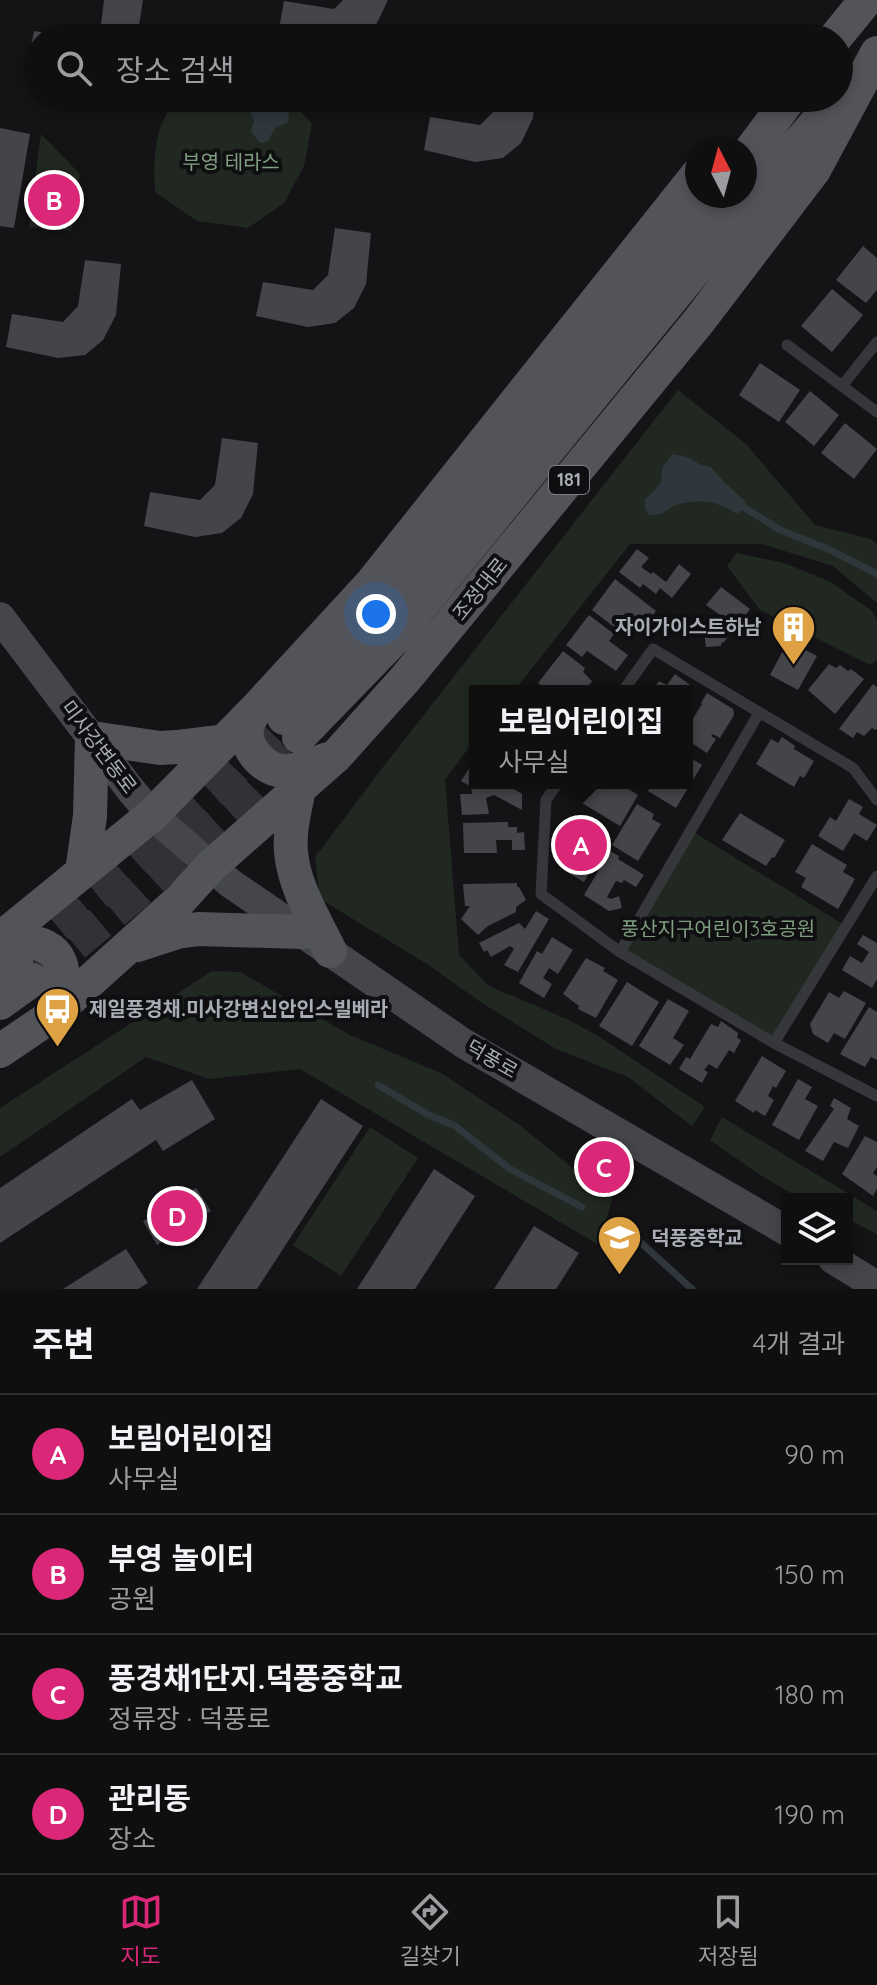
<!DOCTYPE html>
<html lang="ko">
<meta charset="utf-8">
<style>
:root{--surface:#0f0f10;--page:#181819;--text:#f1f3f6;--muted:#9b9c9f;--line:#2f2f30;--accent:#db2777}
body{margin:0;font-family:Quicksand,"Noto Sans KR",sans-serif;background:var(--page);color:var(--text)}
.controls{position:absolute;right:24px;bottom:24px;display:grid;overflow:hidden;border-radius:0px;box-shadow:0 4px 12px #0003}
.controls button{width:72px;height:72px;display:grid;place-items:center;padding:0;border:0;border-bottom:2px solid var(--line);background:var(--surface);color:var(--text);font:40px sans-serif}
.compass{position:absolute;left:685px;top:136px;width:72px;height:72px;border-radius:50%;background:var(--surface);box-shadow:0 4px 12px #0003;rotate:354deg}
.you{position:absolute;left:376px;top:614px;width:28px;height:28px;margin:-20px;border:6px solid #fff;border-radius:50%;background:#1a73e8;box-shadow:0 0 0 12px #1a73e833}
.badge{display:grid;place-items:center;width:52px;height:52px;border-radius:50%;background:var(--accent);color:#fff;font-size:26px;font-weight:700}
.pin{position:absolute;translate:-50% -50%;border:4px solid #fff;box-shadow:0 2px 8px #0006}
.popup{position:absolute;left:469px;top:685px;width:224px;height:104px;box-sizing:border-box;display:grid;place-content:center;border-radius:0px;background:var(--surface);filter:drop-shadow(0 2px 6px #0005);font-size:26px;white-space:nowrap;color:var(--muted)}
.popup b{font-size:30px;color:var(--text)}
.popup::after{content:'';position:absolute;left:50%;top:100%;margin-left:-16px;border:16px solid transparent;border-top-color:var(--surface)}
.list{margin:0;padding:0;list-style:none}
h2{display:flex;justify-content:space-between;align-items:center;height:104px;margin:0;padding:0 32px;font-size:34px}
h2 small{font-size:26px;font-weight:400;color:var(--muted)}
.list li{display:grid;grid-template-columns:52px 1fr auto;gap:24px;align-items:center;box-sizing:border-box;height:120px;padding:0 32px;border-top:2px solid var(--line)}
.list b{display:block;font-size:30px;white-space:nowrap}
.list p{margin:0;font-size:26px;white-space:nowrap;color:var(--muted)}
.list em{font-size:26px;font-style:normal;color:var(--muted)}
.icon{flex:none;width:44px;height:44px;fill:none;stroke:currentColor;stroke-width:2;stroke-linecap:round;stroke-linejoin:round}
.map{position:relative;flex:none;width:877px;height:1289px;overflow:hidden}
.search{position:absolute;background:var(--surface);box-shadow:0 4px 12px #0003;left:24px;right:24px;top:24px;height:88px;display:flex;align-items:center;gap:20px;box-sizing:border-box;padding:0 28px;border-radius:44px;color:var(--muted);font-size:30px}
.sheet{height:584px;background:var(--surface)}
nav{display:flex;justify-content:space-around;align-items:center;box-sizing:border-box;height:112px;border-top:2px solid var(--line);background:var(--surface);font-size:22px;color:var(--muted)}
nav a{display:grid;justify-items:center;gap:4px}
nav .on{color:var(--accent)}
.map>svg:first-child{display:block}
.green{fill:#212821}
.water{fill:#2f373d}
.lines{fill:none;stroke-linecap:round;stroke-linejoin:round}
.stream{stroke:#2f373d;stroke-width:7}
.building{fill:#434549}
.primary-tunnel{stroke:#313236;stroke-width:34;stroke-dasharray:34 17;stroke-linecap:butt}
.service{stroke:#36373a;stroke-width:11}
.secondary{stroke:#44464a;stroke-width:30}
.primary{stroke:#525459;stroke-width:34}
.labels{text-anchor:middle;stroke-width:8;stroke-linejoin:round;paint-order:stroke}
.shield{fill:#0f0f11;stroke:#797d84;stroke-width:2}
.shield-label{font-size:18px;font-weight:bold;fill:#a7acb5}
.park-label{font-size:20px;fill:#809e80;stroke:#0f0f11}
.street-label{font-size:20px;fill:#a7acb5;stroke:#0f0f11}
.poi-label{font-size:20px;font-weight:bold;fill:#a7acb5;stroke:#0f0f11;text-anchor:start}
</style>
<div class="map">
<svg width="877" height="1289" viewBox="0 0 877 1289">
<rect width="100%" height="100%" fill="#141416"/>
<path class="green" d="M179 98H289L312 124 304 166 284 203 248 228 197 221 155 192C153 159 154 122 179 98Z
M41 134 80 174 71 231 29 227Z
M678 390 747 445 815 525 871 539 877 544V603L833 566 762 544H630L514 691H475V740L445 779 459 955 489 986 569 1020 598 1036 705 1107 692 1126 628 1077 556 1049 482 1003 427 964 320 899 315 857 383 767Z
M737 553 784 563 831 582 872 611 877 620V660L870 665 760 610 727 566Z
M690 830 846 926 774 1043 620 952Z
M212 971 240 972 350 1035 441 1073 521 1126 586 1179 613 1196 599 1245 300 1069 209 1079 146 1057 0 1157V1108Z
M722 1117 877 1211V1234L847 1219V1199H801L757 1173 710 1140Z
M370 1127 418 1158 341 1276 293 1245Z"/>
<path class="water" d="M247 98H263L269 105 286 108 289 114 288 122 275 128 268 141 260 143 251 131 254 120 246 105Z
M673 454 690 458 699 464 711 467 724 482 745 501V508L737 514C718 502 703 498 679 504 667 507 665 517 649 515L645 509V500L661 483 662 468Z"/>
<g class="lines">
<path class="stream" d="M745 508 780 530 828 549 877 574
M378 1085 427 1114 455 1126 510 1169 582 1207
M639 1241 692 1289"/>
</g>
<path class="building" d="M104 0H143L137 38H89L101 25Z
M343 0H388L375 27 362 38H293L278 35 284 1 334 9Z
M34 31 62 36V38H38V70L27 68Z
M497 98H535L533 118 521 143 503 158 475 162 424 150 430 117 480 125 495 110Z
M0 128 30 134 14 228 0 226Z
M335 228 371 233 366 284 354 308 335 323 308 327 256 316 263 282 313 290 328 275Z
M863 246 877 258V290L866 303 836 280Z
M85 260 121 264 116 315 103 340 85 355 58 358 6 347 12 314 63 322 78 306Z
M832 289 863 315 832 352 801 326Z
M760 363 800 390 779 422 739 395Z
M810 391 839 415 814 446 785 422Z
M845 423 877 449 854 479 821 453Z
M222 438 258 443 253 494 241 518 222 533 195 537 144 526 150 492 200 500 215 485Z
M637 549 649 558 641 567 651 574 653 572 666 582 679 564 691 574 672 598 660 588 656 594 643 584 640 588 619 572Z
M615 579 656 611 640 630 629 621 624 628 618 623 614 627 592 610Z
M721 587 750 609 736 628 730 623 725 628 731 632 724 642 721 643V646L706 647 703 624 714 623 720 615 706 605Z
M589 615 614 634 609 641 628 655 616 671 587 651 582 657 566 645Z
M788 641 817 656 798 690 770 675Z
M563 651 585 668 583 672 592 681 585 691H548L538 683Z
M829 664 836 668 840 665 848 671 851 669 864 679 835 714 808 690Z
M675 674 693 687 687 696V691H652L659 681 667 685Z
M873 684 877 687V729L876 730 872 728 864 736 857 732 853 738 839 729Z
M707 693 733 709 734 715 720 738 713 734 711 736 716 739 707 753 687 740V728L702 704 701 703Z
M782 737 795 746 794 749 814 761 804 778 800 776 794 787 756 764 771 739 778 743Z
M687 756 702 765 676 808 648 791 653 783H687Z
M472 764 475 766V783H504L522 794V810L494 795 486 798 489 814 462 815 460 794H472L471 787 461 781Z
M587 783H619L638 795 620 826 582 803 590 791 584 788Z
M849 799 863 807 859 814 877 825 867 841 854 833 843 851 818 836 830 817 836 821Z
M637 804 654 814 652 819 661 824 638 861 612 845Z
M740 813 785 840 774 858 772 857 766 866 722 840Z
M575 816 609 837 584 882 565 871 574 858 561 849 570 837 564 833Z
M508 822V827H517V833L524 832 525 850H512V840H496L497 853H464L463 823Z
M812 844 847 865 843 872 855 879 838 909 801 887 806 878 795 872Z
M610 851 619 856 618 859 644 875 636 887 624 880 622 883 616 881 607 897 611 899 619 896 622 908 609 911 584 895Z
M517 883V887H519L526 900 516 907V912L488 926 478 935 461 919 470 906H465L463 884Z
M536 911 549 919 518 972 504 965 514 949 510 946 491 957 487 950 484 952 479 943 519 923 525 929Z
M863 935 877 943V979L872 988 842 970 850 956 862 963 869 952 857 944Z
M552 937 573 950 558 974 549 968 543 978 552 984 544 998 519 983 537 951 542 954Z
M586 958 605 968 603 971 618 980 596 1018 578 1009 579 1006 563 994Z
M627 982 659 1002 632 1046 599 1026Z
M844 991 866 1003 845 1039 834 1033 828 1043 813 1034 810 1024 829 992 839 998Z
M668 999 689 1011 673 1038 684 1045 670 1065 639 1046Z
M869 1007 877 1012V1060L871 1057 865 1067 840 1054Z
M721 1021 738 1033 737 1038 741 1040 734 1053 729 1050 717 1069 709 1064 704 1070 708 1072 702 1083 679 1069 686 1057 690 1059 711 1024 718 1027Z
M762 1056 786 1071 776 1088 773 1086 768 1096 774 1100 765 1116 755 1110 754 1113 735 1101Z
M798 1079 812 1087 805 1099 818 1106 799 1140 772 1125Z
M192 1080 215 1119 163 1151 156 1140 0 1243V1188L132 1099 140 1110Z
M834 1098 851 1108 847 1119 859 1126 848 1148 834 1142 823 1161 805 1151 834 1109 830 1106Z
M321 1099 363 1126 257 1289H197Z
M865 1136 877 1142V1167L873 1173 877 1176V1189L873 1196 842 1174Z
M434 1169 475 1196 415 1289H357Z
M196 1188 211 1211 157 1245 143 1221Z
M534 1226 579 1253 556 1289H494Z
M126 1249 148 1283 138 1289H63Z"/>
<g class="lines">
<path class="primary-tunnel" d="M18 959 118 876 217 787 284 718
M35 977 134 895 233 805 299 737"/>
<path class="service" d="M787 345 877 412
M842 386 877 342
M623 691 653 649 853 768 877 800
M558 783 546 800 541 894 620 952 774 1043 877 1096
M620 952 759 713
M774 1043 877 876"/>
<path class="secondary" d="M0 617 130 789 152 815 230 883 463 1043 787 1231
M833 1259 877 1286"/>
<path class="primary" d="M835 38 866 0
M745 158 790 98
M255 710C253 715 248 722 247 728 244 748 264 771 285 771 299 771 314 764 328 759
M284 718 386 605 716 196
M299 737 394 639 792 151 835 101
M299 789C295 809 289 831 291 852 294 887 315 920 330 951
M82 872 90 816 92 738 160 748 177 747 225 741
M0 939 152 815 255 710 371 584 697 175
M0 940C59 937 77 962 50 1016
M137 945 177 932 198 929 302 932
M0 972 16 961
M0 1003 32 980
M0 1051 50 1017 180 900 211 866 336 756 406 678 699 321 814 170 877 53"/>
</g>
<defs>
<symbol id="building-pin" viewBox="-11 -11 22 30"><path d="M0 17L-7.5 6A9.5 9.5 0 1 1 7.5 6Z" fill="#dea244" stroke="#0f0f11"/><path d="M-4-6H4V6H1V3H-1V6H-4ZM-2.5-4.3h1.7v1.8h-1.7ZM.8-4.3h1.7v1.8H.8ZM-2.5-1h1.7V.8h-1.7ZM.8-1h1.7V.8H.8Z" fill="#fff"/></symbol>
<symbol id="bus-pin" viewBox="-11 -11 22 30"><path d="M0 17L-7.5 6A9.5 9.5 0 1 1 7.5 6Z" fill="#dea244" stroke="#0f0f11"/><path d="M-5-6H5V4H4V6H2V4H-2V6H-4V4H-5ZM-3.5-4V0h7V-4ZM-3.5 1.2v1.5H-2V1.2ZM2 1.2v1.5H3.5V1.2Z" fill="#fff"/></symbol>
<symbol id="school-pin" viewBox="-11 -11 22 30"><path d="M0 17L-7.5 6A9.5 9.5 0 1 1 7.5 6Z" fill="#dea244" stroke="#0f0f11"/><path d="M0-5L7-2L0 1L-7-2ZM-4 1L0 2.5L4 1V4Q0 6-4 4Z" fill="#fff"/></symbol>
</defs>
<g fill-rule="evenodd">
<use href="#building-pin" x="768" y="602" width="51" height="69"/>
<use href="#bus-pin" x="32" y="984" width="51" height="69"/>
<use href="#school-pin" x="594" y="1212" width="51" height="69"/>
</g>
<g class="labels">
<rect class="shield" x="549" y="466" width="40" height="28" rx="6"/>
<g class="shield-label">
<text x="569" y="486">181</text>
</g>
<g class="park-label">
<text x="231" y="169">부영 테라스</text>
<text x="718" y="936">풍산지구어린이3호공원</text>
</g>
<g class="street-label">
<text transform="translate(480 589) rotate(-51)" y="7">조정대로</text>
<text transform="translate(99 747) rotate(53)" y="7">미사강변동로</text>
<text transform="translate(492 1059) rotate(30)" y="7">덕풍로</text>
</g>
<g class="poi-label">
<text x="762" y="634" text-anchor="end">자이가이스트하남</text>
<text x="89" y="1016">제일풍경채.미사강변신안인스빌베라</text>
<text x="651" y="1245">덕풍중학교</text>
</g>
</g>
</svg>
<div class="controls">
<button><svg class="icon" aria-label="layers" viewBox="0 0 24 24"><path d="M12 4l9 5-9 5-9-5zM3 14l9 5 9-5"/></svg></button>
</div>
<svg class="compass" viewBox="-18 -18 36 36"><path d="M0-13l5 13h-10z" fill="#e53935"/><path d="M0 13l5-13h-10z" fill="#9b9c9f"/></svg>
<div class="you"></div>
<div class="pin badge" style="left:581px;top:845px">A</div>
<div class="popup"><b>보림어린이집</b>사무실</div>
<div class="pin badge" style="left:54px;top:200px">B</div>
<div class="pin badge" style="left:604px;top:1167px">C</div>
<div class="pin badge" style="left:177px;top:1216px">D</div>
<div class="search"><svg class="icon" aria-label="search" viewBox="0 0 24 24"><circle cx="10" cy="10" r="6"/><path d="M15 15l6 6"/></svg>장소 검색</div>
</div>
<section class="sheet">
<h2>주변<small>4개 결과</small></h2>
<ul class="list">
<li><span class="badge">A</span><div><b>보림어린이집</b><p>사무실</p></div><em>90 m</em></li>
<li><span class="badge">B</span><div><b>부영 놀이터</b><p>공원</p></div><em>150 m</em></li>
<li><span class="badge">C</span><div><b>풍경채1단지.덕풍중학교</b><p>정류장 · 덕풍로</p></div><em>180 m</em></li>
<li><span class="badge">D</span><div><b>관리동</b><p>장소</p></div><em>190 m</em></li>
</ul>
</section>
<nav>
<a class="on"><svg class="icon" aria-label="map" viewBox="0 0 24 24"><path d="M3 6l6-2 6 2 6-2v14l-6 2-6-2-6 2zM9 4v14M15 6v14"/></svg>지도</a>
<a><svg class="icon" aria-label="directions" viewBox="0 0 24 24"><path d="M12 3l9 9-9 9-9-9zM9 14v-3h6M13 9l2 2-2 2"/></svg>길찾기</a>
<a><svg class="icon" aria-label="saved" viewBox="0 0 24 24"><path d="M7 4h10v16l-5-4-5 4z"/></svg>저장됨</a>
</nav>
